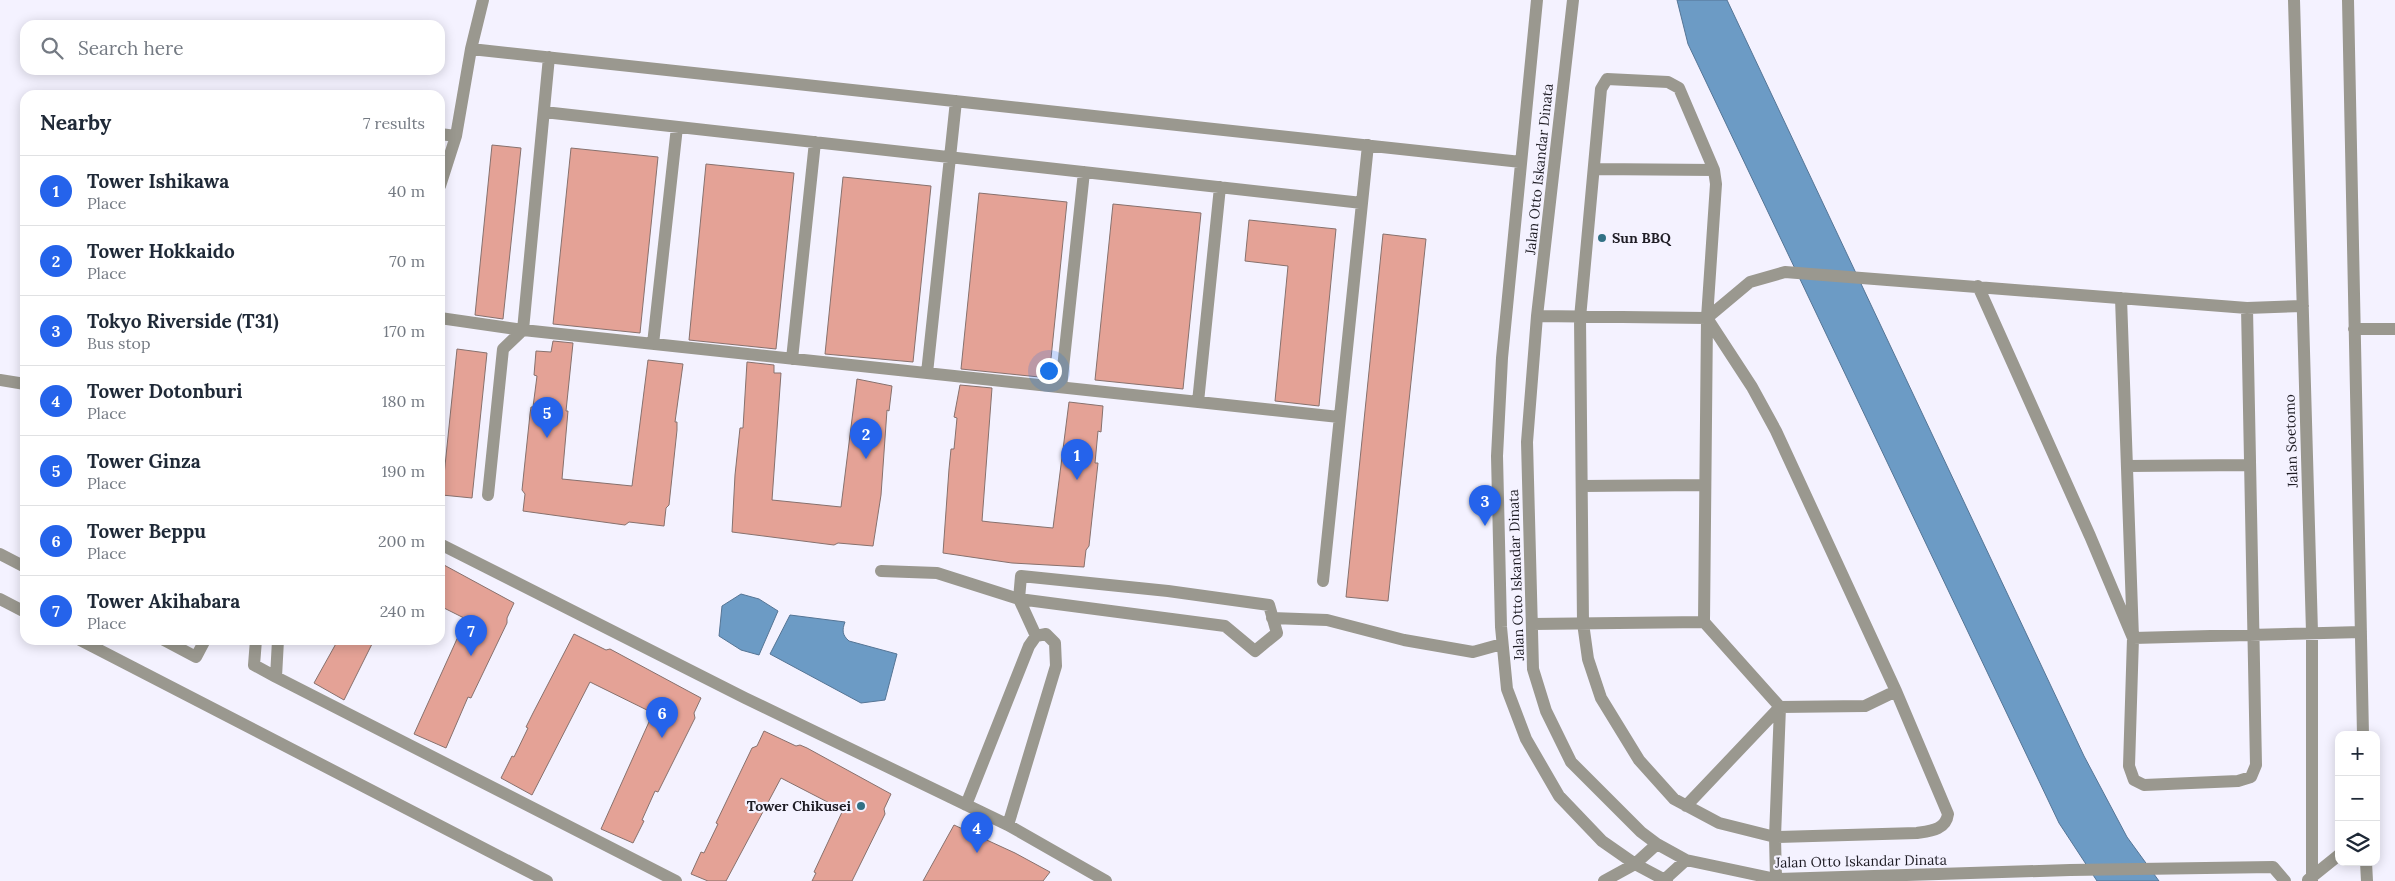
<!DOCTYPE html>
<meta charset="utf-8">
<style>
:root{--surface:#fff;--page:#f6f6f7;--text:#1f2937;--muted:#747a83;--line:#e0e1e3;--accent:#2563eb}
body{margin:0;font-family:Lora,serif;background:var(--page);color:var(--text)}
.controls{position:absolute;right:15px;bottom:15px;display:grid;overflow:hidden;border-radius:10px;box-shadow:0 2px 12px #0003}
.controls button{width:45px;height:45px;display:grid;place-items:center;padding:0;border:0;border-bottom:1px solid var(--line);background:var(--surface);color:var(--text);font:25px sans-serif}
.you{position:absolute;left:1048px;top:370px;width:18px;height:18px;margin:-12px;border:4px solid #fff;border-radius:50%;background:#1a73e8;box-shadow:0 0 0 8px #1a73e833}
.badge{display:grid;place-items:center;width:32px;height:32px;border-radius:50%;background:var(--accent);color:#fff;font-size:16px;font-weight:700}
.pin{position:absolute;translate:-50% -41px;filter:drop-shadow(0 1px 2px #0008)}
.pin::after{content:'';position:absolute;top:26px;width:18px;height:15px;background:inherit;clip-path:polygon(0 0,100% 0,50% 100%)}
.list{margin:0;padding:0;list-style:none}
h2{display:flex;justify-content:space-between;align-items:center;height:65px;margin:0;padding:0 20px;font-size:21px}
h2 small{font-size:16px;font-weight:400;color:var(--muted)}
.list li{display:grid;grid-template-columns:32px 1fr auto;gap:15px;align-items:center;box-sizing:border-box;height:70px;padding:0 20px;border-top:1px solid var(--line)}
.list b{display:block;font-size:19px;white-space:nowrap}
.list p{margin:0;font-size:16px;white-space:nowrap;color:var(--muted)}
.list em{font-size:16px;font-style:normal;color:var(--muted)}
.icon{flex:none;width:28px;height:28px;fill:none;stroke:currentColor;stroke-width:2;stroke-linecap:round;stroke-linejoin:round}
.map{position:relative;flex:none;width:2395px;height:881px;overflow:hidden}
.search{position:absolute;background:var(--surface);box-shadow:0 2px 12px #0003;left:20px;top:20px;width:425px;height:55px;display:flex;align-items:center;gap:12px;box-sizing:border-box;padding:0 18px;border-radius:15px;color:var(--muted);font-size:19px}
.panel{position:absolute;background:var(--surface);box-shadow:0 2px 12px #0003;left:20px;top:90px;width:425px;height:555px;border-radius:15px}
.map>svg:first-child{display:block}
.water{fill:#6c9bc5;stroke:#557595}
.building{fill:#e4a296;stroke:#87716d}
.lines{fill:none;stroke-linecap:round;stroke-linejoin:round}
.minor{stroke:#9a988f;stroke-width:12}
.poi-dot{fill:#317185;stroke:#f4f2ff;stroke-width:2}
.labels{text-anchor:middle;stroke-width:4.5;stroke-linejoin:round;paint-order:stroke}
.street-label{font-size:14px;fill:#1f1d25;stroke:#f4f2ff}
.poi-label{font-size:14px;font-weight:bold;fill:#1f1d25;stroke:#f4f2ff;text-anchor:start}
</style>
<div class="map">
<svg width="2395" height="881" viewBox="0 0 2395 881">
<rect width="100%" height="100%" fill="#f4f2ff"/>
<path class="water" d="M1677 0H1727L2084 756 2127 837 2159 881H2097L2059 823 1688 44Z
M741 594 759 599 778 611 759 655 741 650 719 636 722 606Z
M790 615 845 622C842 630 842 635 849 641L897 654 885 700 861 703 770 654Z"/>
<path class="building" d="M492 145 521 148 503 319 475 315Z
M571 148 658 157 640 333 553 324Z
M706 164 794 173 776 349 689 340Z
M843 177 931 186 913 362 825 354Z
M979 193 1067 202 1049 378 961 369Z
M1113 204 1201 213 1183 389 1095 380Z
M1249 220 1336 229 1319 406 1275 401 1288 266 1245 261Z
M1383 234 1426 239 1388 601 1346 597Z
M553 341 573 343 566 411H568L562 479 632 486 648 360 683 364 675 422H677V430L669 505 666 508 664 526 629 522 625 525 523 511 525 494 522 490 530 414 531 407H533L537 376 534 375 536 351 551 352Z
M457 349 487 353 472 498 442 495Z
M747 362 774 365V373H781L772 500 841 507 857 379 892 386 889 411 887 410 881 495 873 546 838 543 834 545 732 532 735 475 740 428H743Z
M960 385 992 388 982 521 990 522 1053 528 1069 402 1103 406 1101 432 1098 431 1095 463H1098L1089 546 1086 550 1084 567 1012 563 943 553 949 469 951 449H954L957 418 954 417Z
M444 565 514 603 507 618V623L471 698 468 697 446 748 414 734 466 619 440 606V572Z
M574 634 606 650 610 649 701 698 694 713 695 718 658 792 655 791 642 820 644 821 633 843 601 829 653 713 590 682 532 795 501 778 512 756 514 757 528 728 526 727 533 713Z
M338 640H374L344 700 314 683Z
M764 731 796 746 800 745 807 748 891 794 884 809 885 814 852 881H812L816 873 814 872 843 810 781 778 726 881H708L691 874 701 852 704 853 718 824 716 823 752 748 757 746Z
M954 825 1015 853 1050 872 1043 881H923Z"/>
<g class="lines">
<path class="minor" d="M1537 0 1502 358 1497 456 1501 627 1507 689 1526 739 1559 796 1602 841 1635 864 1667 881
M1573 0 1537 316 1527 442 1533 669 1546 711 1571 762 1641 832 1657 844 1686 860 1776 879 2070 870 2273 867 2285 881
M2294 0 2312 632V881
M2348 0 2363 735
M471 49 1521 162
M544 112 1362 203
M440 134 456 136
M1594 169 1714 170
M440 186 456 136 471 49 483 0
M1978 286 2090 536 2133 638 2361 632
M2121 298 2133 638 2129 766 2134 780 2144 785 2238 781 2251 777 2256 765 2247 308
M1537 316 1707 318 1750 282 1785 272 2247 308 2303 306
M440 318 523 330 1339 417
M1707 318 1752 387 1776 431 1896 691 1948 814C1946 830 1930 831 1917 833L1775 837 1719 823 1674 799 1639 760 1601 698 1588 659 1583 623 1580 318 1601 89 1607 79 1668 82 1679 88 1714 170 1716 184 1707 318 1704 622 1780 707 1775 837 1776 879
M2354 329H2395
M653 344 677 127
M792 359 815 142
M927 373 956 101
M0 380 25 384
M1061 387 1084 172
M1198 402 1220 187
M2127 466 2250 465
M1583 486 1705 485
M488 495 503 349 523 330 549 57
M440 544 745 698 1008 825 1106 881
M0 554 25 567
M881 571 937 573 1019 599 1225 626 1255 651 1277 633 1269 605 1168 591 1021 576 1019 599 1036 636
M1323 581 1368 145
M0 599 25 612
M1272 618 1327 620 1404 640 1473 652 1502 644
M1532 624 1704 622
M80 640 547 881
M164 640 196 657 205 640
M256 640 254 665 276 677
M278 640 276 677 676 881
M966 805 1029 646 1036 636 1046 634 1055 643 1056 666 1008 825
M1686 806 1780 707 1865 706 1896 691
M2366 862 2367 881
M2308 880 2339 855
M1604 881 1635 864 1657 844
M1663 881 1686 860"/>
</g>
<g class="poi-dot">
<circle cx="1602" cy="238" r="5"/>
<circle cx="861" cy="806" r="5"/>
</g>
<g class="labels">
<g class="street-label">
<text transform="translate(1539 169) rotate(-84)" y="5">Jalan Otto Iskandar Dinata</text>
<text transform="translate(2291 441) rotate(-92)" y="5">Jalan Soetomo</text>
<text transform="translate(1516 575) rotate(-92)" y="5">Jalan Otto Iskandar Dinata</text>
<text transform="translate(1861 861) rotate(-1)" y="5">Jalan Otto Iskandar Dinata</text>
</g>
<g class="poi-label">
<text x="1612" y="243">Sun BBQ</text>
<text x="851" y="811" text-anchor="end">Tower Chikusei</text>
</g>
</g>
</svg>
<div class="controls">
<button>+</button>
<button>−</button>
<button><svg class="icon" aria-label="layers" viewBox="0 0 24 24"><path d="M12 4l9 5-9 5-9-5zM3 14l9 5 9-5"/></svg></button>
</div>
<div class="you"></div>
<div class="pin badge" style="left:1077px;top:480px">1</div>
<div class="pin badge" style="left:866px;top:459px">2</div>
<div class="pin badge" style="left:1485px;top:526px">3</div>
<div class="pin badge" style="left:977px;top:853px">4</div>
<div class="pin badge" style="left:547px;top:438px">5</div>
<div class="pin badge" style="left:662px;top:738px">6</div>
<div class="pin badge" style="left:471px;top:656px">7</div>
<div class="search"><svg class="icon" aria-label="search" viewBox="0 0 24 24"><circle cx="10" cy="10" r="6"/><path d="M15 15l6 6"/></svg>Search here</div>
<section class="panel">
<h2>Nearby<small>7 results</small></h2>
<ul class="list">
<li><span class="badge">1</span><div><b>Tower Ishikawa</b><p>Place</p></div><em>40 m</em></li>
<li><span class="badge">2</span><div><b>Tower Hokkaido</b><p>Place</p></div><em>70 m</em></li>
<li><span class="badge">3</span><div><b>Tokyo Riverside (T31)</b><p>Bus stop</p></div><em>170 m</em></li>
<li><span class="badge">4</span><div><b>Tower Dotonburi</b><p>Place</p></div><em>180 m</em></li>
<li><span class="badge">5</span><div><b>Tower Ginza</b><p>Place</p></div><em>190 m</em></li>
<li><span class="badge">6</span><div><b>Tower Beppu</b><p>Place</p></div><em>200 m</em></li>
<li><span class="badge">7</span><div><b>Tower Akihabara</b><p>Place</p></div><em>240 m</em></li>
</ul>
</section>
</div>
